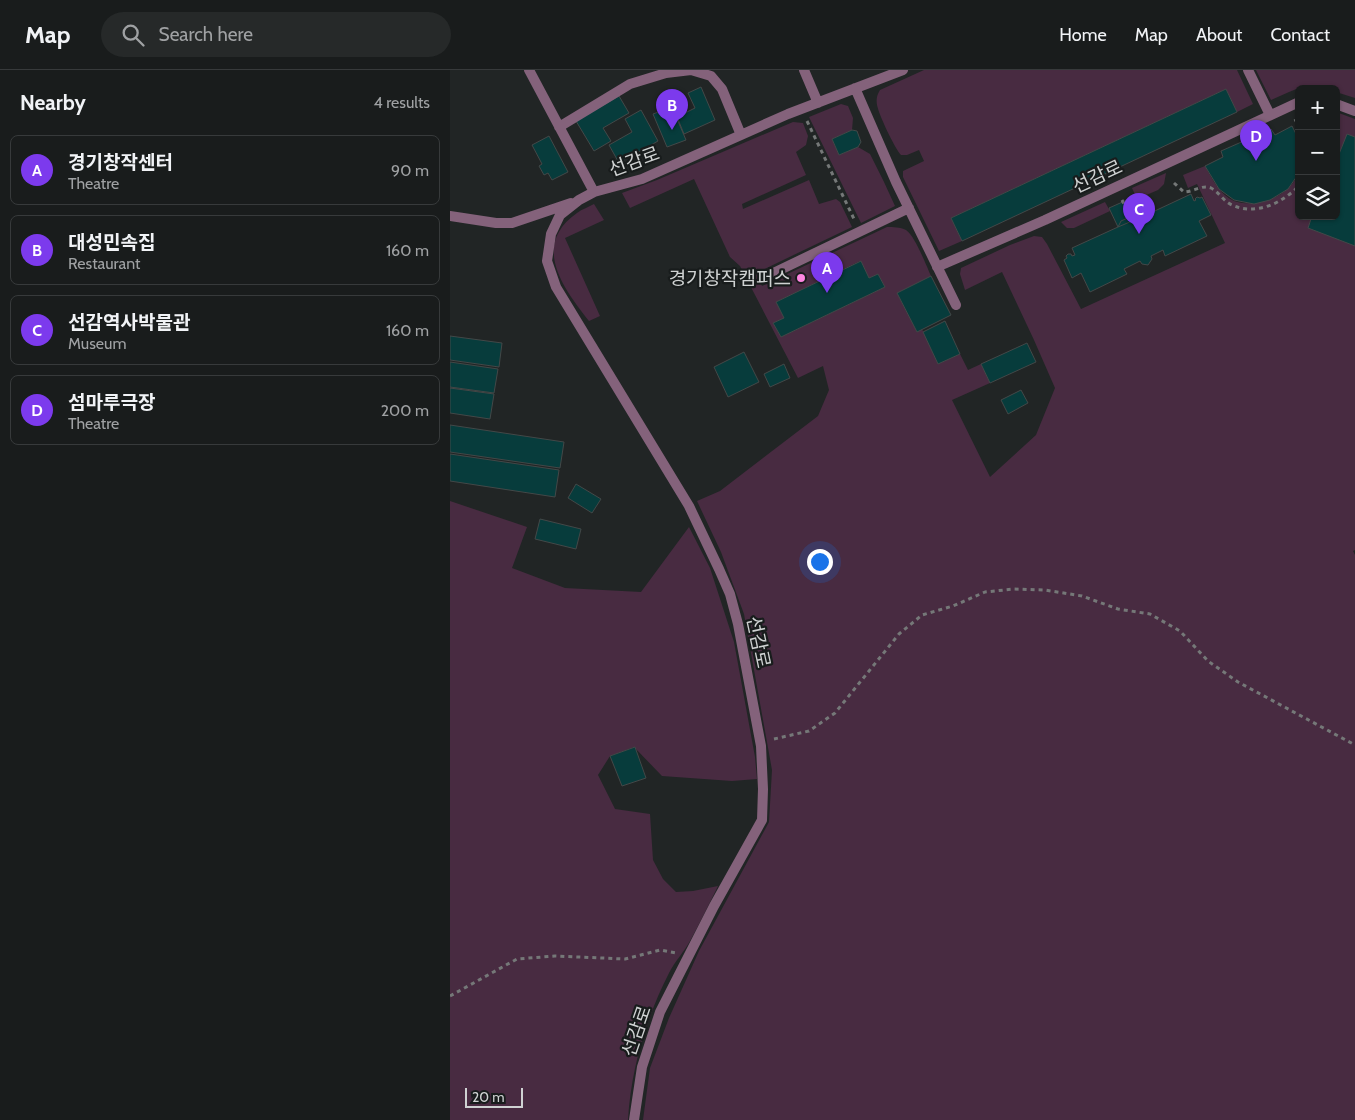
<!DOCTYPE html>
<meta charset="utf-8">
<style>
:root{--surface:#191c1c;--page:#262929;--text:#f1f3f6;--muted:#9fa1a3;--line:#373a3b;--accent:#7c3aed}
body{margin:0;font-family:Cabin,"Noto Sans KR",sans-serif;background:var(--page);color:var(--text)}
.controls{position:absolute;right:15px;top:15px;display:grid;overflow:hidden;border-radius:8px;box-shadow:0 1px 4px #0004}
.controls button{width:45px;height:45px;display:grid;place-items:center;padding:0;border:0;border-bottom:1px solid var(--line);background:var(--surface);color:var(--text);font:25px sans-serif}
.scale{position:absolute;left:15px;bottom:12px;width:58px;box-sizing:border-box;padding-left:5px;border:2px solid #cfd2d2;border-top:0;font-size:14px;line-height:18px;white-space:nowrap;color:#cfd2d2;-webkit-text-stroke:4px #181c1c;paint-order:stroke}
.you{position:absolute;left:369px;top:491px;width:18px;height:18px;margin:-12px;border:4px solid #fff;border-radius:50%;background:#1a73e8;box-shadow:0 0 0 8px #1a73e833}
.badge{display:grid;place-items:center;width:32px;height:32px;border-radius:50%;background:var(--accent);color:#fff;font-size:16px;font-weight:700}
.pin{position:absolute;translate:-50% -41px;filter:drop-shadow(0 1px 2px #0008)}
.pin::after{content:'';position:absolute;top:26px;width:18px;height:15px;background:inherit;clip-path:polygon(0 0,100% 0,50% 100%)}
.list{margin:0;padding:0;list-style:none}
h2{display:flex;justify-content:space-between;align-items:center;height:65px;margin:0;padding:0 20px;font-size:21px}
h2 small{font-size:16px;font-weight:400;color:var(--muted)}
.list li{display:grid;grid-template-columns:32px 1fr auto;gap:15px;align-items:center;box-sizing:border-box;height:70px;margin:0 10px 10px;padding:0 10px;border:1px solid var(--line);border-radius:8px}
.list b{display:block;font-size:19px;white-space:nowrap}
.list p{margin:0;font-size:16px;white-space:nowrap;color:var(--muted)}
.list em{font-size:16px;font-style:normal;color:var(--muted)}
.icon{flex:none;width:28px;height:28px;fill:none;stroke:currentColor;stroke-width:2;stroke-linecap:round;stroke-linejoin:round}
.map{position:relative;flex:none;width:905px;height:1050px;overflow:hidden}
header{display:flex;align-items:center;gap:30px;box-sizing:border-box;height:70px;padding:0 25px;background:var(--surface);border-bottom:1px solid var(--line)}
header strong{font-size:24px}
nav{display:flex;gap:28px;margin-inline-start:auto;font-size:18px}
.search{width:350px;height:45px;background:var(--page);display:flex;align-items:center;gap:12px;box-sizing:border-box;padding:0 18px;border-radius:28px;color:var(--muted);font-size:19px}
main{display:flex}
aside{flex:1;background:var(--surface)}
.map>svg:first-child{display:block}
.green{fill:#482b41;fill-rule:evenodd}
.building{fill:#073c3c;stroke:#434848}
.lines{fill:none;stroke-linecap:round;stroke-linejoin:round}
.path{stroke:#757878;stroke-width:3;stroke-dasharray:4 4;stroke-linecap:butt}
.lane{stroke:#84627b;stroke-width:10}
.poi-dot{fill:#fd86e1;stroke:#181c1c;stroke-width:2}
.labels{text-anchor:middle;stroke-width:4.5;stroke-linejoin:round;paint-order:stroke}
.street-label{font-size:19px;fill:#cfd2d2;stroke:#181c1c}
.poi-label{font-size:19px;fill:#cfd2d2;stroke:#181c1c;text-anchor:end}
</style>
<header>
<strong>Map</strong>
<div class="search"><svg class="icon" aria-label="search" viewBox="0 0 24 24"><circle cx="10" cy="10" r="6"/><path d="M15 15l6 6"/></svg>Search here</div>
<nav><a>Home</a><a>Map</a><a>About</a><a>Contact</a></nav>
</header>
<main>
<aside>
<h2>Nearby<small>4 results</small></h2>
<ul class="list">
<li><span class="badge">A</span><div><b>경기창작센터</b><p>Theatre</p></div><em>90 m</em></li>
<li><span class="badge">B</span><div><b>대성민속집</b><p>Restaurant</p></div><em>160 m</em></li>
<li><span class="badge">C</span><div><b>선감역사박물관</b><p>Museum</p></div><em>160 m</em></li>
<li><span class="badge">D</span><div><b>섬마루극장</b><p>Theatre</p></div><em>200 m</em></li>
</ul>
</aside>
<div class="map">
<svg width="905" height="1050" viewBox="0 0 905 1050">
<rect width="100%" height="100%" fill="#212525"/>
<path class="green" d="M474 0H787L803 34 787 42 776 19 501 148 512 171 489 181 453 107V101L474 91 469 80 457 85H451C444 77 429 45 427 35 426 29 427 25 430 20Z
M806 0H905V28L886 22V19L854 16 839 22 821 30Z
M391 34 398 36 403 48 402 60 382 69 389 85 408 77 420 84 434 112 445 136 411 153 359 47Z
M886 42 905 49V480L903 481 905 485V1050H193L200 998 219 948 249 881 319 752 322 700 294 544 271 482 247 431 270 421 368 346 379 320 373 296 348 308 290 196 280 187 244 109 180 138 172 123 207 110 343 52 353 53 358 66 356 75 346 82 356 105 292 134 293 139 359 110 369 134 386 129 390 132 402 157 306 203 312 216 437 157C443 157 450 157 456 160 465 166 476 195 481 206L447 223 467 262 472 259 488 293 510 284 518 300 531 294 540 313 502 330 540 407 586 365 605 318 584 270 552 202 515 220 510 204 511 198 560 175 584 166 592 167 597 174 631 239 775 173 747 114 738 118 733 105 755 96C762 109 770 125 784 131 807 139 842 126 849 101V146H886ZM410 191 419 208 428 204 435 217 331 267 323 253 334 248 326 232Z
M716 103 714 114 708 120 687 129 682 118Z
M655 132 660 141 624 158H617L611 152Z
M144 134 154 150 115 168 150 246 139 251C113 218 81 175 127 143 132 139 139 137 144 134Z
M0 431 77 457 62 498 115 518 191 522 239 457 260 498 284 572 305 687 307 709 282 711 212 706 184 677 160 686 148 705 165 739 200 744 203 790 213 809 226 822 243 821 268 816C259 834 250 853 240 871 234 882 225 891 219 903 196 948 181 999 178 1050H0Z"/>
<path class="building" d="M251 17 265 50 234 64 227 47 245 38 238 23Z
M776 19 787 42 512 171 501 148Z
M169 26 179 43 153 58 161 71 144 81 126 51Z
M222 37 236 70 217 77 203 44Z
M191 40 208 71 169 93 159 75 182 62 175 49Z
M842 56 849 70V101L847 106 838 119 820 130 804 134 784 130 769 119 755 96 773 87 771 81 821 59 825 65Z
M402 60 407 61 411 72 408 77 389 85 382 69Z
M897 64 905 67V176L858 158 862 146H886V83L889 84Z
M99 66 118 102 102 110 98 103 94 105 89 96 92 94 82 75Z
M741 124 744 131 746 130 745 129 747 127 750 128 752 127 761 145 749 151 757 166 715 186 713 180 701 186 702 189 698 195 692 194 690 191 674 199 677 204 640 222 631 203 622 208 614 190 617 188 616 186 618 184H621L622 186 625 185 622 178 668 157 671 151 687 144 694 146Z
M686 126 694 146 668 157 659 138Z
M411 191 419 208 428 204 435 217 331 267 323 253 334 248 326 232Z
M481 206 501 245 467 262 447 223Z
M495 251 510 284 488 294 473 262Z
M0 266 52 273 49 297 0 290Z
M577 273 586 292 540 313 531 294Z
M294 282 309 312 278 327 264 297Z
M0 292 48 299 44 323 0 317Z
M334 294 340 308 320 317 314 304Z
M0 318 44 324 40 349 0 343Z
M571 320 578 333 558 344 551 330Z
M0 355 114 372 110 398 0 382Z
M0 384 109 400 105 427 0 411Z
M126 414 151 429 142 443 118 428Z
M90 449 131 459 126 479 85 469Z
M185 677 196 708 172 716 160 686Z"/>
<g class="lines">
<path class="path" d="M845 49 849 57
M357 51 404 149
M724 113 734 122C743 122 753 114 761 118 769 122 773 131 782 135 806 146 832 133 849 116
M672 130 680 147
M324 669 359 661 385 643 449 564 472 545 503 536 535 522 564 519 595 520 632 526 668 539 700 544 730 561 758 591 788 612 905 675
M0 926 67 889 105 886 175 889 210 880 226 883"/>
<path class="lane" d="M79 0 144 122
M354 0 368 33
M798 0 820 45
M405 18 446 112 506 235
M886 34 905 41
M109 57 180 14 216 3 241 0 261 6 272 19 291 65
M0 146 46 153H62L121 133
M487 197 595 150 849 32
M313 208 459 138
M184 1050 192 997 210 942 264 836 312 750 313 719 311 676 288 554 280 524 269 499 239 436 106 217 97 191 101 164 110 145 129 130 144 122 192 109 338 44 453 0"/>
</g>
<circle class="poi-dot" cx="351" cy="208" r="5"/>
<g class="labels">
<g class="street-label">
<text transform="translate(184 91) rotate(-20)" y="7">선감로</text>
<text transform="translate(647 106) rotate(-25)" y="7">선감로</text>
<text transform="translate(309 572) rotate(78)" y="7">선감로</text>
<text transform="translate(186 961) rotate(-71)" y="7">선감로</text>
</g>
<g class="poi-label">
<text x="341" y="215">경기창작캠퍼스</text>
</g>
</g>
</svg>
<div class="controls">
<button>+</button>
<button>−</button>
<button><svg class="icon" aria-label="layers" viewBox="0 0 24 24"><path d="M12 4l9 5-9 5-9-5zM3 14l9 5 9-5"/></svg></button>
</div>
<div class="scale">20 m</div>
<div class="you"></div>
<div class="pin badge" style="left:377px;top:223px">A</div>
<div class="pin badge" style="left:222px;top:60px">B</div>
<div class="pin badge" style="left:689px;top:164px">C</div>
<div class="pin badge" style="left:806px;top:91px">D</div>
</div>
</main>
